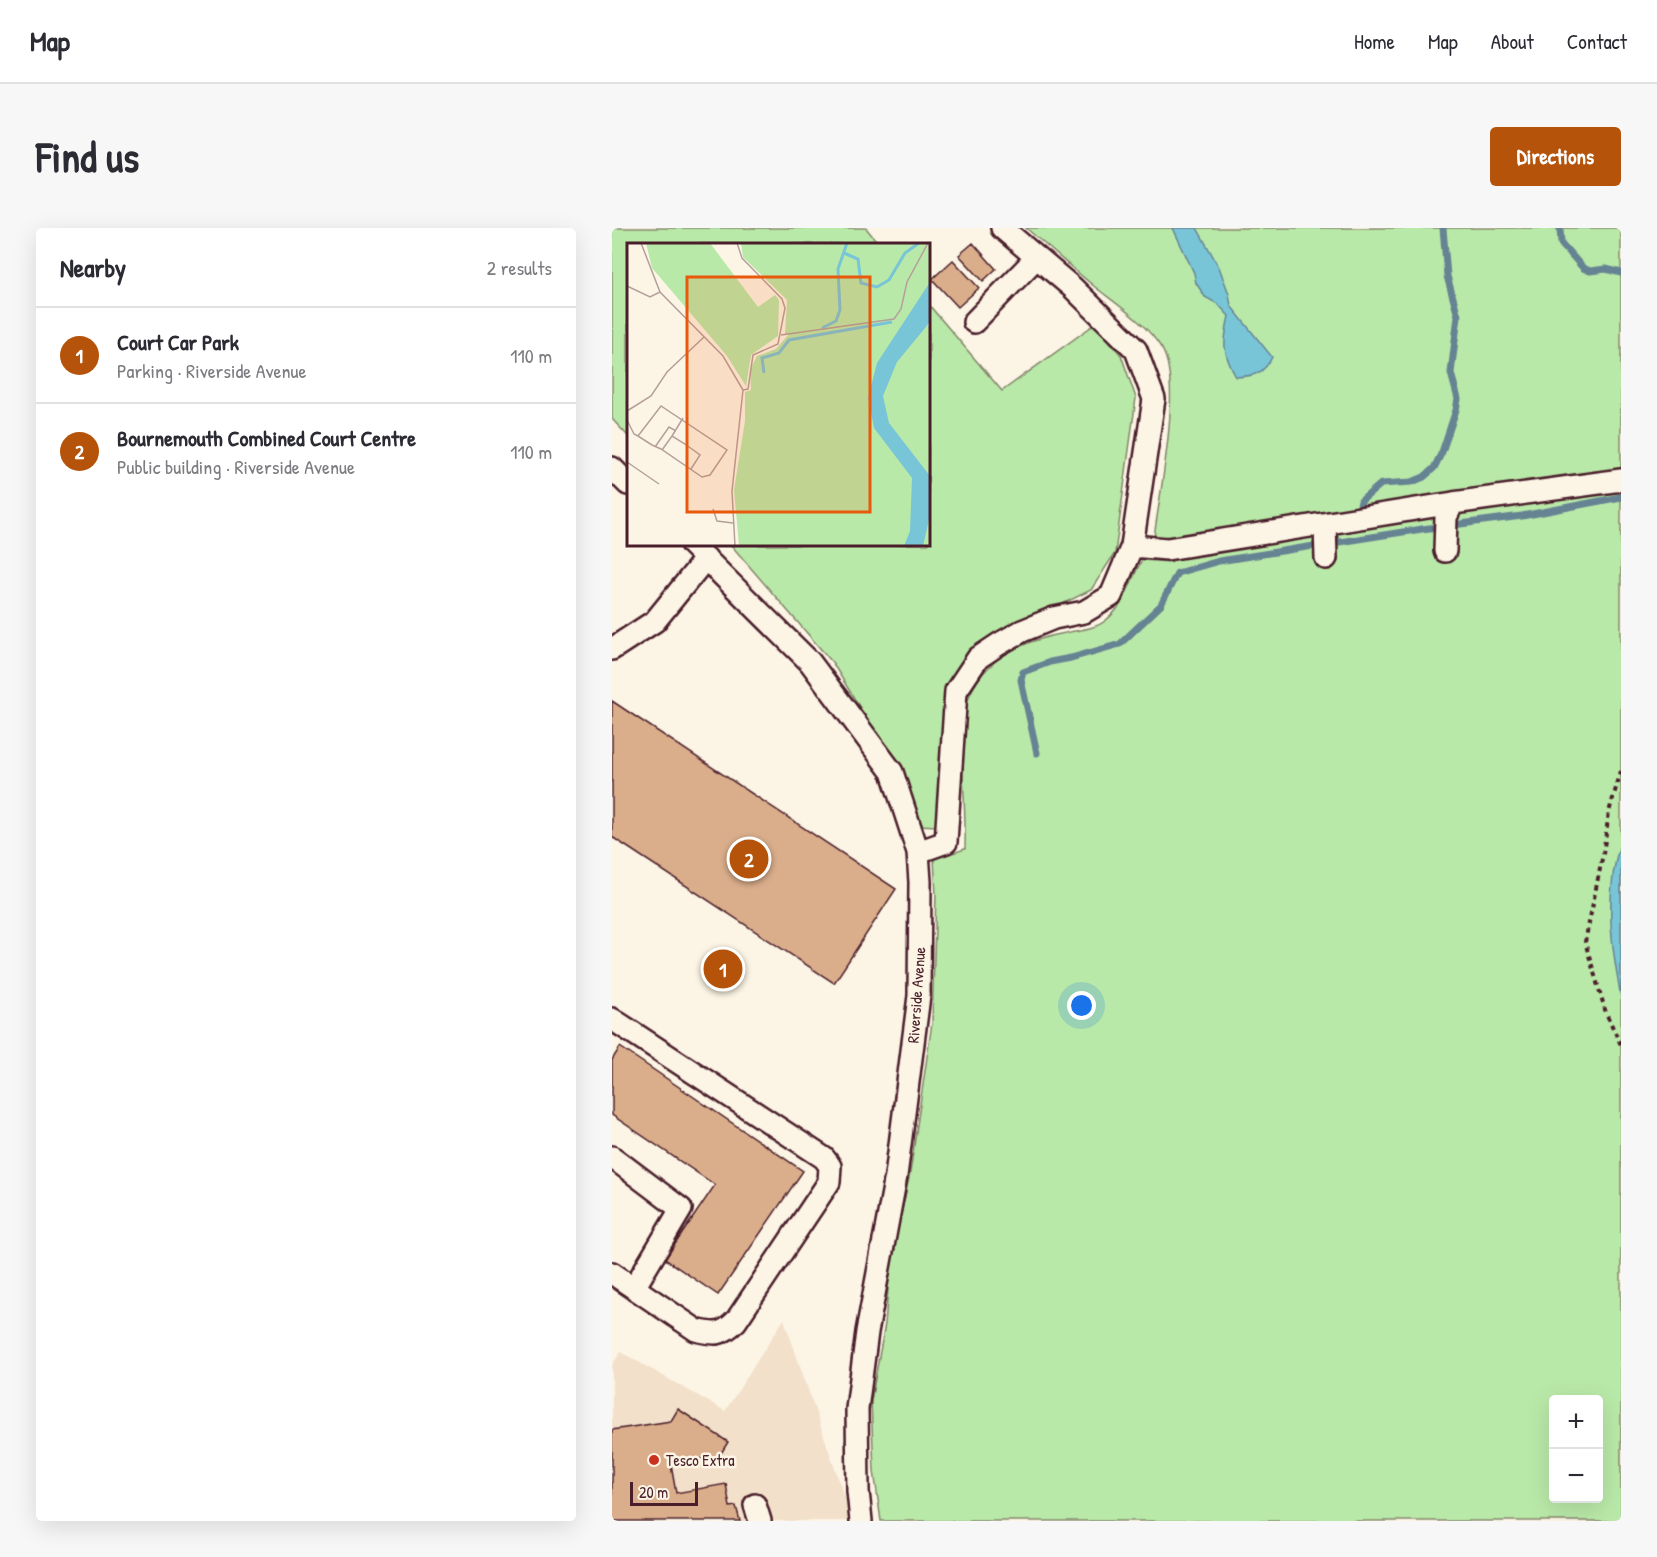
<!DOCTYPE html>
<meta charset="utf-8">
<style>
:root{--surface:#fff;--page:#f7f7f7;--text:#2b2b33;--muted:#7c7c81;--line:#e1e1e2;--accent:#b45309}
body{margin:0;font-family:"Patrick Hand",sans-serif;background:var(--page);color:var(--text)}
.controls{position:absolute;right:18px;bottom:18px;display:grid;overflow:hidden;border-radius:6px;box-shadow:0 6px 24px #0002}
.controls button{width:54px;height:54px;display:grid;place-items:center;padding:0;border:0;border-bottom:2px solid var(--line);background:var(--surface);color:var(--text);font:30px sans-serif}
.scale{position:absolute;left:18px;bottom:15px;width:68px;box-sizing:border-box;padding-left:6px;border:3px solid #4a1f2b;border-top:0;font-size:16px;line-height:21px;white-space:nowrap;color:#4a1f2b;-webkit-text-stroke:4px #fcf5e5;paint-order:stroke}
.you{position:absolute;left:470px;top:778px;width:21px;height:21px;margin:-15px;border:4px solid #fff;border-radius:50%;background:#1a73e8;box-shadow:0 0 0 9px #1a73e833}
.badge{display:grid;place-items:center;width:39px;height:39px;border-radius:50%;background:var(--accent);color:#fff;font-size:20px;font-weight:700}
.pin{position:absolute;translate:-50% -50%;border:3px solid #fff;box-shadow:0 2px 6px #0006}
.list{margin:0;padding:0;list-style:none}
h2{display:flex;justify-content:space-between;align-items:center;height:78px;margin:0;padding:0 24px;font-size:26px}
h2 small{font-size:20px;font-weight:400;color:var(--muted)}
.list li{display:grid;grid-template-columns:39px 1fr auto;gap:18px;align-items:center;box-sizing:border-box;height:96px;padding:0 24px;border-top:2px solid var(--line)}
.list b{display:block;font-size:22px;white-space:nowrap}
.list p{margin:0;font-size:20px;white-space:nowrap;color:var(--muted)}
.list em{font-size:20px;font-style:normal;color:var(--muted)}
.map{position:relative;flex:none;width:1009px;height:1293px;overflow:hidden;border-radius:6px}
header{display:flex;align-items:center;gap:36px;box-sizing:border-box;height:84px;padding:0 30px;background:var(--surface);border-bottom:2px solid var(--line)}
header strong{font-size:28px}
nav{display:flex;gap:33px;margin-inline-start:auto;font-size:21px}
.intro{display:flex;align-items:center;justify-content:space-between;box-sizing:border-box;height:144px;padding:0 36px}
h1{margin:0;font-size:42px}
.button{padding:15px 27px;border-radius:6px;background:var(--accent);color:#fff;font-size:21px;font-weight:700}
main{display:flex;gap:36px;padding:0 36px}
aside{flex:1;background:var(--surface);border-radius:6px;box-shadow:0 6px 24px #0002}
.map>svg:first-child{display:block}
.built{fill:#f2e0ca}
.green{fill:#b9e9a8;stroke:#82846a;stroke-width:1.5;fill-rule:evenodd}
.water{fill:#79c5d8;stroke:#668393;stroke-width:1.5}
.lines{fill:none;stroke-linecap:round;stroke-linejoin:round}
.stream{stroke:#668393;stroke-width:7}
.building{fill:#daae8b;stroke:#4a1f2b;stroke-width:1.5}
.minor-casing{stroke:#4a1f2b;stroke-width:26}
.path{stroke:#4a1f2b;stroke-width:4;stroke-dasharray:4.5 4.5;stroke-linecap:butt}
.minor{stroke:#fcf5e5;stroke-width:21}
.poi-dot{fill:#c8321e;stroke:#fcf5e5;stroke-width:2}
.labels{text-anchor:middle;stroke-width:5;stroke-linejoin:round;paint-order:stroke}
.street-label{font-size:16px;fill:#4a1f2b;stroke:#fcf5e5}
.poi-label{font-size:16px;fill:#4a1f2b;stroke:#fcf5e5;text-anchor:start}
.inset-river{fill:none;stroke:#79c5d8;stroke-width:3}
.inset-road{fill:none;stroke:#b59f9b;stroke-width:1.5}
.view{fill:#e8590c;fill-opacity:0.15;stroke:#e8590c;stroke-width:3}
.inset-edge{fill:none;stroke:#4a1f2b;stroke-width:3}
</style>
<header>
<strong>Map</strong>
<nav><a>Home</a><a>Map</a><a>About</a><a>Contact</a></nav>
</header>
<div class="intro"><h1>Find us</h1><a class="button">Directions</a></div>
<main>
<aside>
<h2>Nearby<small>2 results</small></h2>
<ul class="list">
<li><span class="badge">1</span><div><b>Court Car Park</b><p>Parking · Riverside Avenue</p></div><em>110 m</em></li>
<li><span class="badge">2</span><div><b>Bournemouth Combined Court Centre</b><p>Public building · Riverside Avenue</p></div><em>110 m</em></li>
</ul>
</aside>
<div class="map">
<svg width="1009" height="1293" viewBox="0 0 1009 1293">
<rect width="100%" height="100%" fill="#fcf5e5"/>
<filter id="ink" filterUnits="userSpaceOnUse"><feTurbulence type="fractalNoise" baseFrequency=".0167" numOctaves="2"/><feDisplacementMap in="SourceGraphic" scale="12" xChannelSelector="R" yChannelSelector="G"/><feConvolveMatrix kernelMatrix="1 2 1 2 8 2 1 2 1" color-interpolation-filters="sRGB"/></filter>
<g filter="url(#ink)">
<path class="built" d="M172 1091 241 1293H0V1137L9 1124 113 1183Z"/>
<path class="green" d="M0 0H254L267 16H16V208L0 191Z
M414 0H1009V1293H269L262 1243 259 1173 273 1096 278 1038 298 945 320 795 324 667 322 631 353 621C354 589 351 557 350 525 350 512 349 497 352 484 365 433 405 414 453 405 466 402 483 401 493 393 516 375 516 355 530 332L559 334 565 313 542 310C547 268 571 156 550 121 535 96 506 77 483 59 460 40 437 20 414 0ZM942 1172H987V1270H942Z
M317 77 390 163 483 96 509 127 524 170 503 325 479 362 440 381 334 470 327 548 326 598 306 597 286 542 220 434 119 317 316 316Z"/>
<path class="water" d="M561 0H585L607 39 617 66 619 78 660 129C652 146 642 148 624 149 610 124 611 115 617 88L606 76 593 69 584 55 582 45Z
M1009 613V769C999 718 992 664 1009 613Z"/>
<g class="lines">
<path class="stream" d="M948 0 949 15 971 40 978 43 994 41 1009 45
M746 286 749 273 769 256 800 254 812 249 822 240 830 224 844 182 846 171 839 145 846 88 835 48 831 0
M425 525 409 452 411 444 438 434 459 430 508 416 549 377 565 345 607 333 810 301 910 288 1009 269"/>
</g>
<path class="building" d="M361 15 384 41 371 53 347 27Z
M341 32 367 60 346 79 320 51Z
M0 473 284 661 222 755 0 609Z
M8 819 191 943 106 1067 53 1031 103 957 0 887V832Z
M66 1181 116 1214 108 1227 59 1237 64 1265 114 1256 118 1279 124 1278 128 1293H0V1202L59 1193Z"/>
<g class="lines">
<defs>
<path id="minor" d="M362 94 424 30
M0 240 16 256
M713 296 714 330
M79 316 198 434 280 544 306 624 308 654 307 768 284 948 255 1104 245 1181 246 1263 249 1293
M520 318 555 321 841 275 1009 252
M833 323 834 289 841 275
M0 421 43 393 94 330
M306 624 334 614 344 463 366 430 387 416 410 403 442 390 472 384 499 368 520 318 542 171 524 122 461 60 390 0
M0 791 212 930 218 938 217 954 124 1093C110 1107 104 1107 84 1102L0 1045
M0 929 69 981 22 1060
M143 1277 148 1293"/>
</defs>
<use href="#minor" class="minor-casing"/>
<path class="path" d="M1009 543 997 584 991 626 973 714 994 785 1009 817"/>
<use href="#minor" class="minor"/>
</g>
</g>
<circle class="poi-dot" cx="42" cy="1232" r="6"/>
<g class="labels">
<g class="street-label">
<text transform="translate(304 767) rotate(-86)" y="6">Riverside Avenue</text>
</g>
<g class="poi-label">
<text x="54" y="1238">Tesco Extra</text>
</g>
</g>
<g transform="translate(15 15)">
<rect width="303" height="303" fill="#fcf5e5"/>
<path d="M19 0H83L131 64 148 52 152 57 151 93 124 112 119 143 100 113 25 25ZM114 0H303V39L282 76 303 83V303H112L107 247 118 178V149L124 147 123 127 130 113 149 106 162 91H158L160 57 116 14Z" fill="#b9e9a8"/>
<path d="M303 39V79L270 119 256 153 262 180 303 233V272L296 303H277L283 288 285 235 247 185 241 155 250 120Z" fill="#79c5d8"/>
<path class="inset-river" d="M217 10 231 16 234 40 250 44 262 37 278 10 292 0M195 85 209 78 213 67 211 26 220 0M137 130 135 115 152 110 162 97 265 79"/>
<path class="inset-road" d="M14 0 33 49 96 113 116 147 105 248 108 303M110 0 115 15 155 56 158 65 151 101 126 112 121 146 116 147M0 43 23 54 33 49M154 92 267 76 274 66 280 39 301 0M0 168 24 153 40 129 77 94M0 177 7 191 11 193 25 202 34 206 75 234 83 232 100 207 34 163 11 193M45 193 56 175M28 204 42 184 49 188M35 207 45 193 58 201 73 212 64 226M0 219 32 241M86 266 90 278 106 280"/>
<path class="view" d="M60 34H243V269H60Z"/>
<rect width="303" height="303" class="inset-edge"/>
</g>
</svg>
<div class="controls">
<button>+</button>
<button>−</button>
</div>
<div class="scale">20 m</div>
<div class="you"></div>
<div class="pin badge" style="left:111px;top:741px">1</div>
<div class="pin badge" style="left:137px;top:631px">2</div>
</div>
</main>
